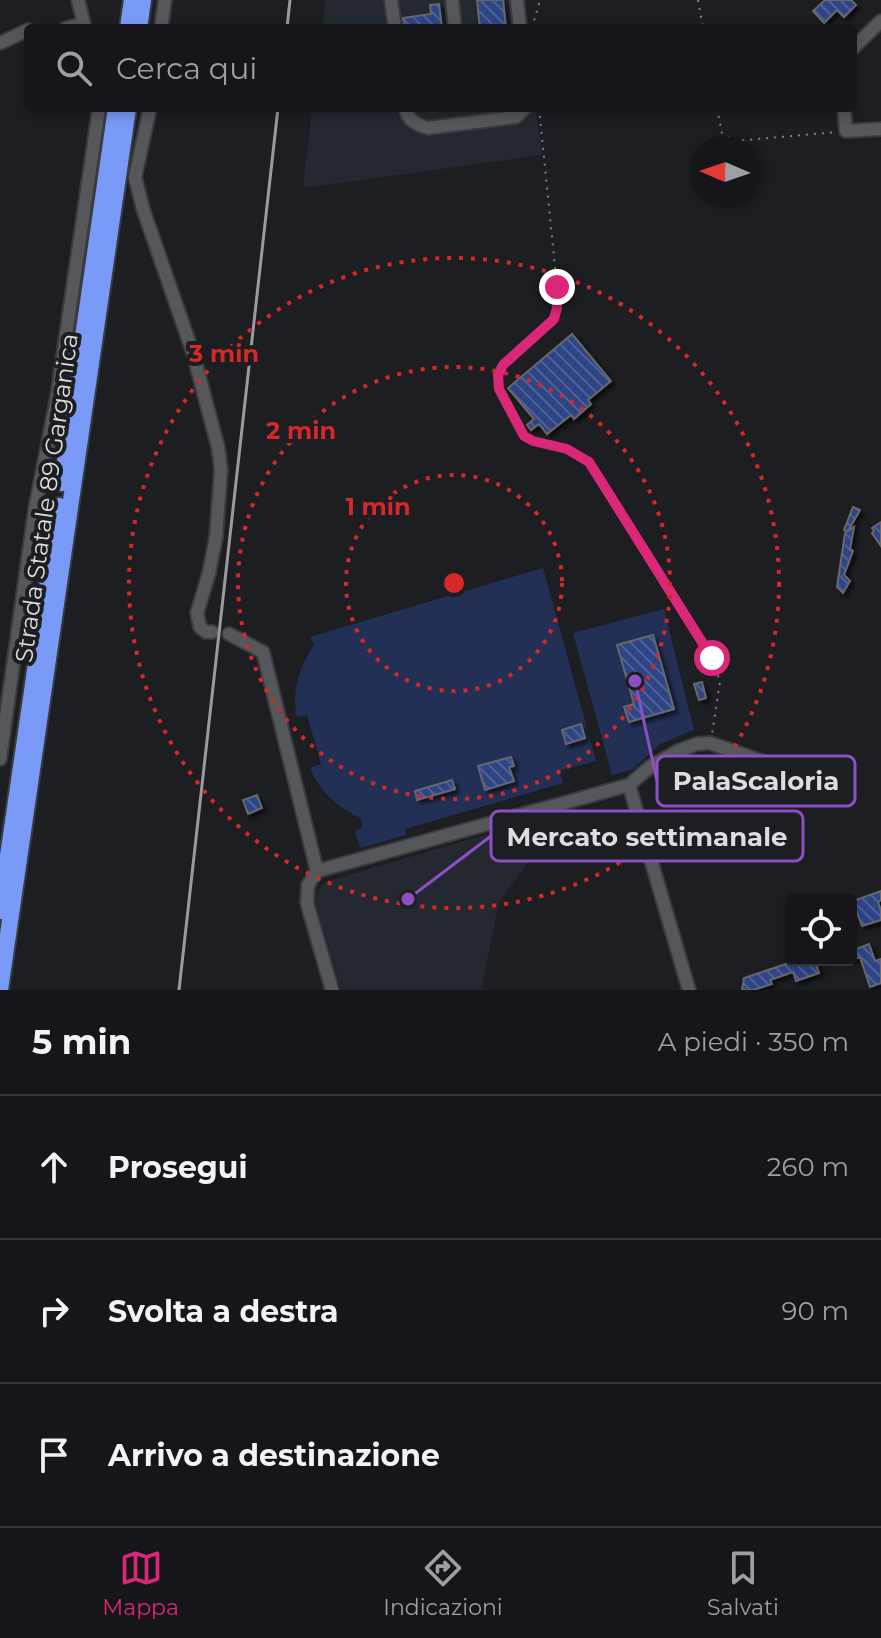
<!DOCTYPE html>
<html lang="it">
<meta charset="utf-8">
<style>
:root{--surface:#16161a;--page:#1f1f23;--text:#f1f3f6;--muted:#9e9fa2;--line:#353539;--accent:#db2777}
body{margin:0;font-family:Montserrat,sans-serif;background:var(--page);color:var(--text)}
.controls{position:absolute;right:24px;bottom:24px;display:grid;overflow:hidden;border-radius:8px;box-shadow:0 4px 12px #0003}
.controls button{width:72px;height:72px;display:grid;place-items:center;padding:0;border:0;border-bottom:2px solid var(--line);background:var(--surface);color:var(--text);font:40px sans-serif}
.compass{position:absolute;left:689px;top:136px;width:72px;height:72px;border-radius:50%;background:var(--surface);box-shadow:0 4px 12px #0003;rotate:272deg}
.stop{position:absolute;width:24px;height:24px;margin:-18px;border:6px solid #db2777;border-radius:50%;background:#fff}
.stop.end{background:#db2777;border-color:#fff;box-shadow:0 2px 8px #0008}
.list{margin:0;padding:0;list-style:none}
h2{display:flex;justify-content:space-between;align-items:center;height:104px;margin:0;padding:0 32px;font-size:34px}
h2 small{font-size:26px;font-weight:400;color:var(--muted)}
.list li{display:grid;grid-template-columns:52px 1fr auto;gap:24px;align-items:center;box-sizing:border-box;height:144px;padding:0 32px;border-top:2px solid var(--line)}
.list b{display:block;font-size:30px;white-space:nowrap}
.list em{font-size:26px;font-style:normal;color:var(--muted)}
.icon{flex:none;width:44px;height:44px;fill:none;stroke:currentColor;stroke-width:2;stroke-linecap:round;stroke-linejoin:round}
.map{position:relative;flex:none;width:881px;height:990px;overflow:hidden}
.search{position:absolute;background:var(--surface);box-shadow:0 4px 12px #0003;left:24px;right:24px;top:24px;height:88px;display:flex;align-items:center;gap:20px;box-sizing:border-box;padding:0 28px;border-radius:8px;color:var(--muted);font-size:30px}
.sheet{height:536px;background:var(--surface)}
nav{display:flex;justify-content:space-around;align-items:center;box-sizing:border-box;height:112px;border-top:2px solid var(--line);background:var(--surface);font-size:22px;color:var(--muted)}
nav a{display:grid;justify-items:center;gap:4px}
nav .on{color:var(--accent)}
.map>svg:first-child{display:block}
.built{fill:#242830}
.garden{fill:#233055}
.building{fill:url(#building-back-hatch);stroke:#66686c;stroke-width:2;filter:url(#shadow)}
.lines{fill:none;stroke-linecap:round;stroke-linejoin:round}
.minor-casing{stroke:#3a3b3e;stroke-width:16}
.highway-casing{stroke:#3a3b3e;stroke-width:20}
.path{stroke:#808184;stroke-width:2;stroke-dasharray:2 6;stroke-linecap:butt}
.minor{stroke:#55575b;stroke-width:12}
.highway{stroke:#799bf7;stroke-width:16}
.rail{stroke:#9a9b9e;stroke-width:3}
.route{stroke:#db2777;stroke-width:10}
.ring{fill:none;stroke:#d62828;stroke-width:4;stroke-dasharray:4 8}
.labels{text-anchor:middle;stroke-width:8;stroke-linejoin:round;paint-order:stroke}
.street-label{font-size:24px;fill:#dcdddf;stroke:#1d1e22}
.centre{fill:#d62828;stroke:#1d1e22;stroke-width:4}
.ring-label{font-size:24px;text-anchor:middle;font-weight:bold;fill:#d62828;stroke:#1d1e22;stroke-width:8;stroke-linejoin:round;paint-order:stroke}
.leader{fill:none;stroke:#8e4fc5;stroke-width:3}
.callout-dot{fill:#8e4fc5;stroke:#1d1e22;stroke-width:3}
.callout{fill:#1d1e22;stroke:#8e4fc5;stroke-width:3}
.callout-label{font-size:26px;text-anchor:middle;font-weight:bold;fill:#dcdddf}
</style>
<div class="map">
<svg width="881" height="990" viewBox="0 0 881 990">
<defs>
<pattern id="building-back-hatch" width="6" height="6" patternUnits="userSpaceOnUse" patternTransform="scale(2)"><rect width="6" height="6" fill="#2f4485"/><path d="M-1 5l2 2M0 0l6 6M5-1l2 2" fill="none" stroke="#4d5f96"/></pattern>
<filter id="shadow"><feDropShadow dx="3.5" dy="3.5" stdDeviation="2" flood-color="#0009"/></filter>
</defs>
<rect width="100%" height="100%" fill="#1d1e22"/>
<path class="built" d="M325 0H523L527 28H322Z
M312 108H536L542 155 303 188Z
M561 812 562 817 499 902 481 990H341L316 904V897L320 887 325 882Z"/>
<path class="garden" d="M543 568 596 761 559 771 563 783 405 829 406 835 360 848 355 831 362 828 361 818C337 807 320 792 310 768L321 764 307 715 297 717C291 691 300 666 314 645L310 637Z
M664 609 694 730 660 744 633 769 612 775 573 633Z"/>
<path class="building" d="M477 0H503L506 28H480Z
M825 0H851L856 5 844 17 837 10 824 23 813 11Z
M439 4 442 28H405L403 18 431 14 430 5Z
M572 334 611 381 588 400 591 404 574 419 571 415 547 434 539 424 531 430 527 425 534 419 508 388Z
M853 507 860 510 848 531 854 527 850 549 853 551 844 575 850 581 843 593 837 587 845 533 847 531 844 530Z
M881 522V546L872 533 874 531 872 528Z
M653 635 674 709 629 722 624 707 634 704 617 645Z
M702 682 706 698 699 700 694 684Z
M581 724 585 738 566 744 562 730Z
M511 757 514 766 509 767 514 781 485 790 478 766Z
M452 780 455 789 417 800 415 791Z
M257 795 262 808 248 814 243 800Z
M881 891V900L878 902 881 911V920L862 926 853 901Z
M869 944 875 961 881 959V983L870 987 860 957 851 960V951Z
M798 960H815L819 973 796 981 793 972 770 980 772 984 753 990H742L744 978Z"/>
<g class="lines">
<defs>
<path id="minor" d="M78 0 85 28
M391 0 395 28
M452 0 455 28
M517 0 520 28
M66 28 83 24
M161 28 165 0
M0 43 28 30
M853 48 881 21
M150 108 135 177 143 209 193 353 218 447 221 469 216 537 209 573 197 613 200 627 206 632H212
M405 108C408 120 416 125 428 128L516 117 525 108
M844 108 846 131 881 129
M229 634 263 652 317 871 629 785 689 990
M0 759 35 509 57 397 99 108
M629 785 650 767 678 751 697 744 710 743 784 769
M317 871 308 885 307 903 332 990"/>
<path id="highway" d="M128 28 132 0
M139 28 143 0
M62 483 116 108
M0 911 59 506
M0 990 128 108"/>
</defs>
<use href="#minor" class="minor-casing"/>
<use href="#highway" class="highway-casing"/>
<path class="path" d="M698 0 703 28
M532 28 540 0
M539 108 557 287V308L554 319 503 365 498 375 499 389 524 436 533 441 567 449 589 462 712 658 720 682 712 734
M717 108 722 133 735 141 837 132"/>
<use href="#minor" class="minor"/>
<use href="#highway" class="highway"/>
<path class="rail" d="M287 28 290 0
M179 990 278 108"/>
</g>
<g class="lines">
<path class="route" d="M557 287V308L554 319 503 365 498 375 499 389 524 436 533 441 567 449 589 462 712 658"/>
</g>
<g class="ring">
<circle cx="454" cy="583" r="108"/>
<circle cx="454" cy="583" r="216"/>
<circle cx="454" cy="583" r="325"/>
</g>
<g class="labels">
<g class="street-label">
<text transform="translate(47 498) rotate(-82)" y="8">Strada Statale 89 Garganica</text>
</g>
</g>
<circle cx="454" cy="583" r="12" class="centre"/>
<g class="ring-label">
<text x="224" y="362">3 min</text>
<text x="301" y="439">2 min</text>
<text x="378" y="515">1 min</text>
</g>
<path class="leader" d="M635 681L657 781M408 899L491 836"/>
<g class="callout-dot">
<circle cx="635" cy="681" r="8"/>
<circle cx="408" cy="899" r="8"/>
</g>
<g class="callout">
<rect x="657" y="756" width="198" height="50" rx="8"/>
<rect x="491" y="811" width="312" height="50" rx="8"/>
</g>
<g class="callout-label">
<text x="756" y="790">PalaScaloria</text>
<text x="647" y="846">Mercato settimanale</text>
</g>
</svg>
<div class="controls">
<button><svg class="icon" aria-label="locate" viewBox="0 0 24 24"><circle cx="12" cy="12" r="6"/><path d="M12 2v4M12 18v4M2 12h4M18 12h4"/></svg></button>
</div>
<svg class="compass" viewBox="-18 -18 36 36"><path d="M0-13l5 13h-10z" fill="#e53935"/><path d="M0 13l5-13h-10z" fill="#9e9fa2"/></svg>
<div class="stop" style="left:712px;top:658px"></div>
<div class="stop end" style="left:557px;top:287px"></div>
<div class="search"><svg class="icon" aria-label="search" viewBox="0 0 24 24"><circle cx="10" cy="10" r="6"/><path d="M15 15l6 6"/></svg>Cerca qui</div>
</div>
<section class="sheet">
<h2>5 min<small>A piedi · 350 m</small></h2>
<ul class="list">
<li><svg class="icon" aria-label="ahead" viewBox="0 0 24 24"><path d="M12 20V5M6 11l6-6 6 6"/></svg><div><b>Prosegui</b></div><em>260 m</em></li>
<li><svg class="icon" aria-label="right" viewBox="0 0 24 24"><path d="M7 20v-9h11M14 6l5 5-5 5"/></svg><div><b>Svolta a destra</b></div><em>90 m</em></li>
<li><svg class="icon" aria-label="arrive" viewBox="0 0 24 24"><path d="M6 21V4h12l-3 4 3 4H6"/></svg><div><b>Arrivo a destinazione</b></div></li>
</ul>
</section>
<nav>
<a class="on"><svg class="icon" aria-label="map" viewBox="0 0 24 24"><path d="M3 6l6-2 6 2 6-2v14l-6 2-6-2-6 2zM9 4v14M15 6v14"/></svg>Mappa</a>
<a><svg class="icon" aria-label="directions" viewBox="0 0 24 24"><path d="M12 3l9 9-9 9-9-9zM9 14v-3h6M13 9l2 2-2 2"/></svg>Indicazioni</a>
<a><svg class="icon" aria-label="saved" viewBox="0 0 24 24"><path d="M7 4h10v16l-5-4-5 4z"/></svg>Salvati</a>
</nav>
